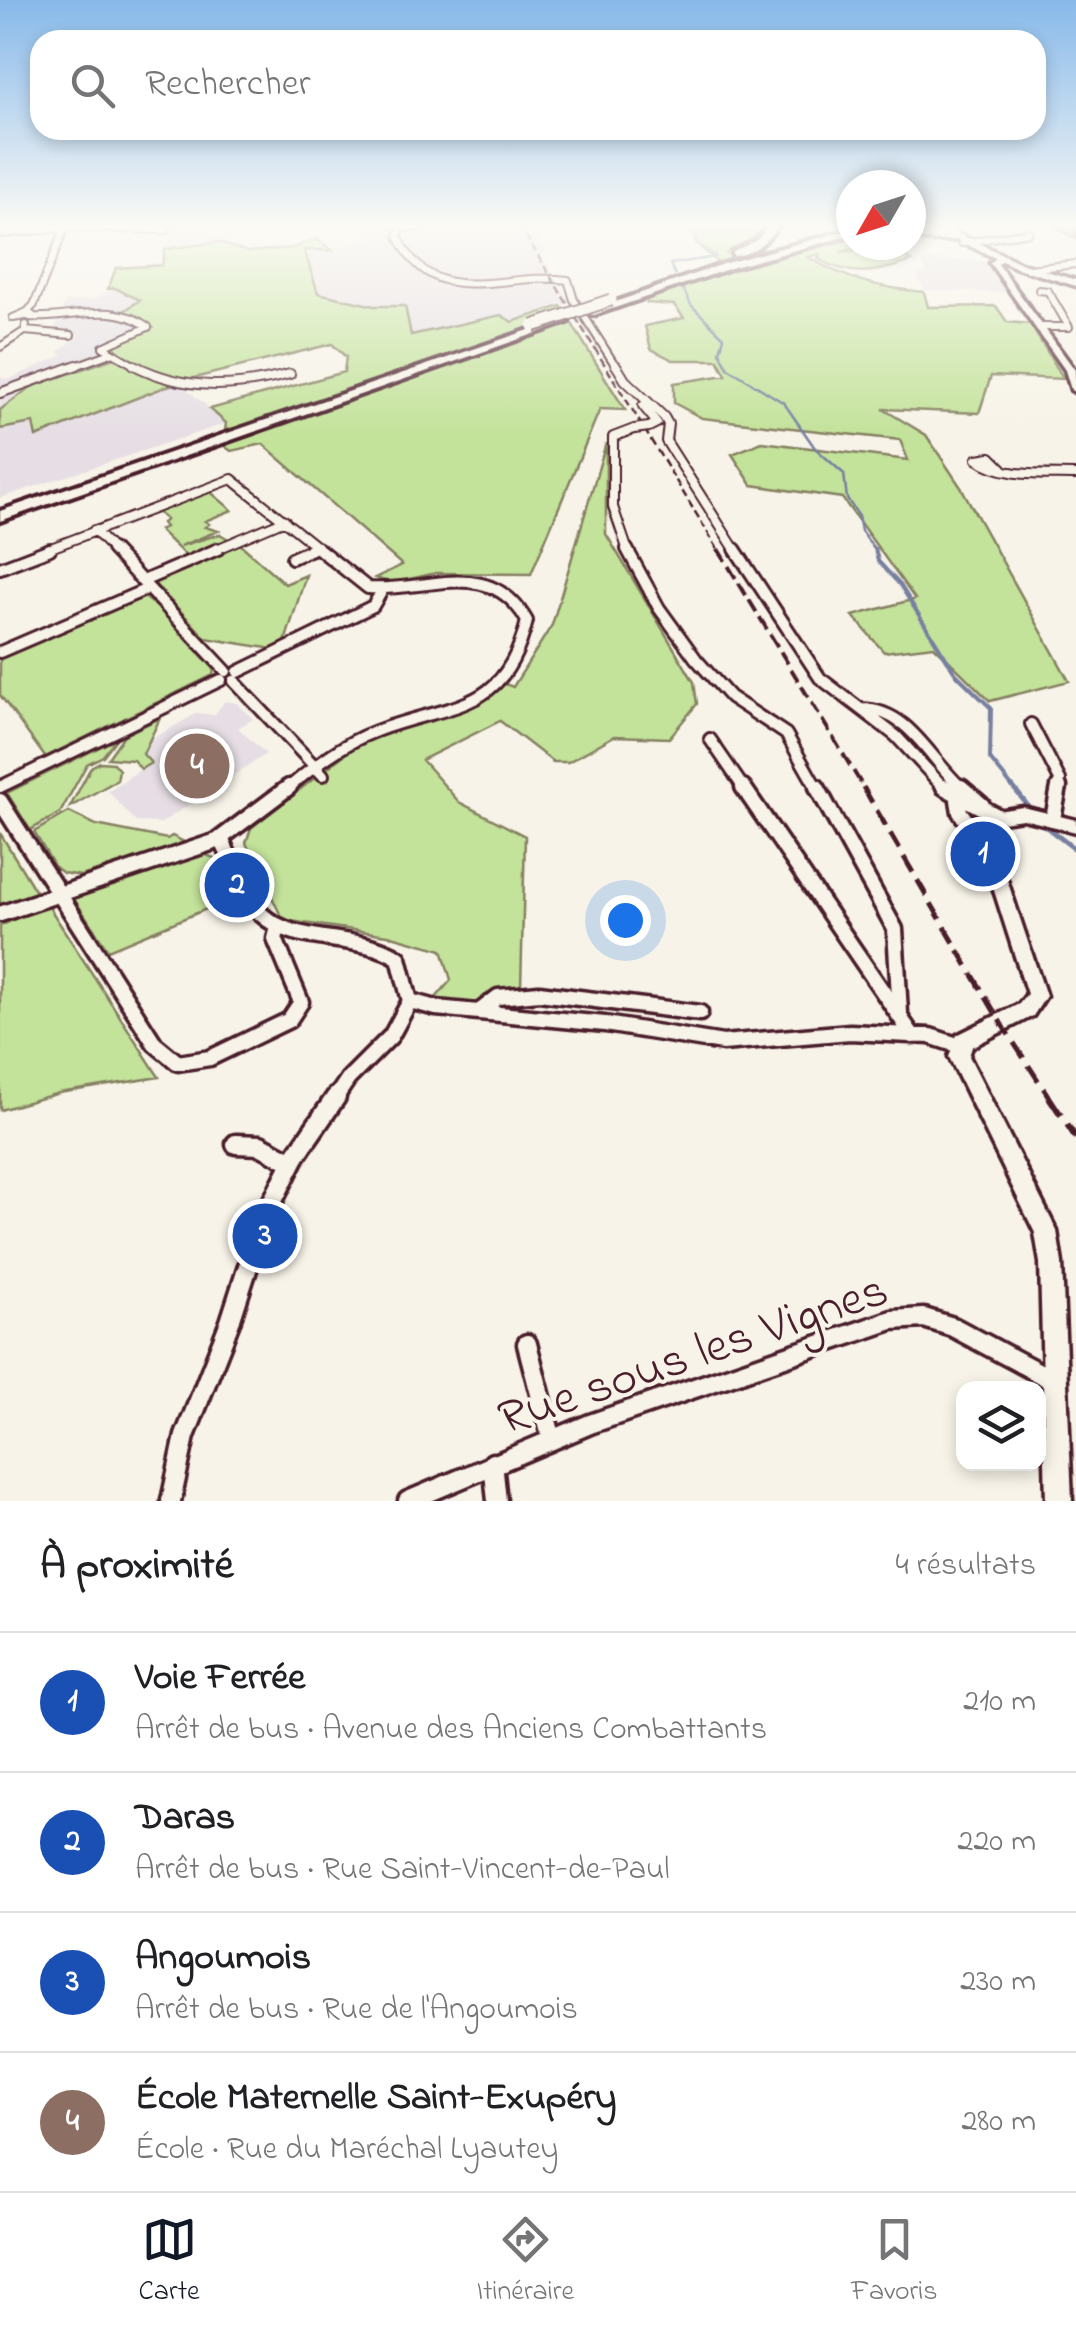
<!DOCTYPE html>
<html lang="fr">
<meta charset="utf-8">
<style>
:root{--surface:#fff;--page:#f2f2f2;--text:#202124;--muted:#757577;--line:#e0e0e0;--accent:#111827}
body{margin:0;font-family:"Indie Flower",sans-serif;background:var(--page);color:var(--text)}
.controls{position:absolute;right:30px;bottom:30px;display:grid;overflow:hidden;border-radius:20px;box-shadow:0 5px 15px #0003}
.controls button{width:90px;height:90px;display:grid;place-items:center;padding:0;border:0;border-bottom:2px solid var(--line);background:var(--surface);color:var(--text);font:50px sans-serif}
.compass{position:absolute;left:836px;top:170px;width:90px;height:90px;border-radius:50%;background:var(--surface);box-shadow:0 5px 15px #0003;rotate:231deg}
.you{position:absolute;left:625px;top:920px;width:35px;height:35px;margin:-25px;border:8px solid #fff;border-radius:50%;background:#1a73e8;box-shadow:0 0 0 15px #1a73e833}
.badge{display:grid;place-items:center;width:65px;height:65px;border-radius:50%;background:var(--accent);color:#fff;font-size:32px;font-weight:700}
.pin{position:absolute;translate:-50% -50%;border:5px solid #fff;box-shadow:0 2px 10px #0006}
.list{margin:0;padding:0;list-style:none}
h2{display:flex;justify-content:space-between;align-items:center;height:130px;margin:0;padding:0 40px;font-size:42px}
h2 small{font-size:32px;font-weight:400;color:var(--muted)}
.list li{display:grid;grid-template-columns:65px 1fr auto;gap:30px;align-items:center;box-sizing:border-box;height:140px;padding:0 40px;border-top:2px solid var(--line)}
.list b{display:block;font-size:38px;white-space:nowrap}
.list p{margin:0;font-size:32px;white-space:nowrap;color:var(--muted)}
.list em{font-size:32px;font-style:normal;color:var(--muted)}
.icon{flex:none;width:55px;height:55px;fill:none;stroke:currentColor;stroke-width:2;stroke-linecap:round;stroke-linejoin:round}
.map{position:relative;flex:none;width:1076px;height:1501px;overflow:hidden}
.search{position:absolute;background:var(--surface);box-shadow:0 5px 15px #0003;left:30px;right:30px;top:30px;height:110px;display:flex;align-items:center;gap:25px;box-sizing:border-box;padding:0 35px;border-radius:30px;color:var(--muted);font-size:38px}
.sheet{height:690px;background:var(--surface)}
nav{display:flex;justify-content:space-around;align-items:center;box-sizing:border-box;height:140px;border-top:2px solid var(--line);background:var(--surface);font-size:28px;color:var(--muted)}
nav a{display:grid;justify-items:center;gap:5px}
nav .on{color:var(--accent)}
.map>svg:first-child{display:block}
.built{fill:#e6dee4}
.green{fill:#c3e29a;stroke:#868062;stroke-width:2.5}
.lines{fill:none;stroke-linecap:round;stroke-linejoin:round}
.stream-far2{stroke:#7780a0;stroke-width:2.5}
.stream-far1{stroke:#7780a0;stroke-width:4}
.stream{stroke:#7780a0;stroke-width:5}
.street-far4-casing{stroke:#4a1f2b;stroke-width:10}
.street-far3-casing{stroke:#4a1f2b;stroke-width:12}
.street-far2-casing{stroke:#4a1f2b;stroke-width:16}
.street-far1-casing{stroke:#4a1f2b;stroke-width:21}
.street-casing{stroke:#4a1f2b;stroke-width:25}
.secondary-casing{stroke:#4a1f2b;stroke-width:7}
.primary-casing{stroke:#4a1f2b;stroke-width:7}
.highway-casing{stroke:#4a1f2b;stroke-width:8}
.street-far4{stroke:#f7f3e8;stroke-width:6}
.street-far3{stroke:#f7f3e8;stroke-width:8}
.street-far2{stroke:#f7f3e8;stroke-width:10}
.street-far1{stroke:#f7f3e8;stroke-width:14}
.street{stroke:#f7f3e8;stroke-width:18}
.secondary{fill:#f7f3e8;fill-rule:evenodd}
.primary{fill:#f7f3e8;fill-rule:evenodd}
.highway{fill:#f7f3e8;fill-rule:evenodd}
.rail-far3{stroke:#4a1f2b;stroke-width:2.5;stroke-dasharray:8 4;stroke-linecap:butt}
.rail-far2{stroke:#4a1f2b;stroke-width:4;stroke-dasharray:14 6;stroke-linecap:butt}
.rail-far1{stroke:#4a1f2b;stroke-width:5;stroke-dasharray:18 9;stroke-linecap:butt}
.rail{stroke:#4a1f2b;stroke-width:6;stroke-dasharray:22 11;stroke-linecap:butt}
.street-bridge-casing{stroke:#4a1f2b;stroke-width:12;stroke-linecap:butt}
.highway-bridge-casing{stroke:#4a1f2b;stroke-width:15;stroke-linecap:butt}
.street-bridge{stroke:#f7f3e8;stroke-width:8}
.highway-bridge{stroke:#f7f3e8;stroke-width:11}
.wall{fill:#a594bc;stroke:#4a1f2b;stroke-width:2.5}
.labels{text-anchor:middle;stroke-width:8;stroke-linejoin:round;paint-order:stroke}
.near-street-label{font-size:50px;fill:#4a1f2b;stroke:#f7f3e8}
</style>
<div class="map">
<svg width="1076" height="1501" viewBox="0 0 1076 1501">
<rect width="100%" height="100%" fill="#f7f3e8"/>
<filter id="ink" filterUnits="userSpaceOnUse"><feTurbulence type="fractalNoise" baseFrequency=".01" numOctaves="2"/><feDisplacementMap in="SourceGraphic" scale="20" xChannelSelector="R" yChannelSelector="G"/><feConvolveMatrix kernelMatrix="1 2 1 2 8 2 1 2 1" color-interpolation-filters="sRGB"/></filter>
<g filter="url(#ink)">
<path class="built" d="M172 225H281L218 242 165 249Z
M362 225H531L547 252 541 254 570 303 512 322 501 315 411 335 405 306H374L318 293 304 250 332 249 368 238Z
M921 260 988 261 1010 293 925 290 919 282 918 275 926 272Z
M115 288 141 300 125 310 154 328 112 345 124 354 31 387 0 410V378L9 379 63 355 58 352 80 335 53 332 66 302 95 299Z
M178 382 227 423 0 498V429L33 423 36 437Z
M225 701 237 703 253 719 238 728 266 754 161 823 136 822 108 791 150 763 143 755 149 741 197 713 214 715Z"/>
<path class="green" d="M687 225H764L752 239 726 253 745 264 851 240V245H869L840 252 889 247 912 261C877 273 851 278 818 259L820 254 808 257C846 280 880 288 924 292L928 307 996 306 1007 322 1030 324 1064 379 991 376 979 413 883 409 926 435 962 489 1069 681 990 701 934 646 884 652 853 616 915 599 842 498 752 485 732 454 762 442 908 460 900 440 702 418 674 403V383L726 375 718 360H673L651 349 645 326 684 318 674 305 647 303 645 300 726 270 697 244Z
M317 239 332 250H304L318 293 374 306H405L411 335 501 315 512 322 561 306 625 410 600 409 531 574 436 573 392 583 375 578 402 565 263 444 231 451 223 445 226 423 210 409 344 372 346 357 332 344 178 382 36 437 33 423 0 429V410L31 387 123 355 111 344 153 328 124 311 140 300 115 288 108 289 116 268 162 265 165 249 218 242 247 252 292 248Z
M606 443V534L694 682 697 704 669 738 614 736 568 762H553L500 721 422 760 459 802 525 836 521 987 495 993 473 1004 435 999 451 980 442 950 388 935 283 920 246 843 251 828 345 754 370 739 462 710 484 701 505 684 513 687 552 625Z
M207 489 232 510 205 521 209 524 205 527 218 531 180 546 220 534 230 540 187 557 159 530 165 527 162 523 166 520 155 510Z
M239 543 285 584 306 575 285 642 273 649 206 638 152 581Z
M142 595 176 622 174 626 214 669 213 675 45 757 0 695V655Z
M160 718 143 754 151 763 141 769 133 760 108 758 124 735Z
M116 739 103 756 87 764 60 813 30 830 7 793Z
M100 762 113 763 119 770 117 780 70 807 91 767Z
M69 812 96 825 167 839 172 836 186 843 81 876 63 873 54 866 34 832Z
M0 833 36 892 0 906Z
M201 853 214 858 222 871 217 878 221 889 228 888 233 898 108 950 74 899V896Z
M47 904 159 1077 59 1093 0 1110V926Z"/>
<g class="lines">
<path class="stream-far2" d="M675 274 670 264 716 257 697 242 690 225
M681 285 691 305 724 337 720 352 728 368 784 403 815 448 844 474 847 499 858 515 861 531 876 551"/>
<path class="stream-far1" d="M875 549 878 561 900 585 956 674 991 708 990 759 1015 790"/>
<path class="stream" d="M1013 787 1032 811
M1041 823 1076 850"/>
<defs>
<path id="street-far4" d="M407 228 430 225
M400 231 398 236C433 313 501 271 568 280L574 300 617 368
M0 234 62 228 167 230
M962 243 1029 232
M1028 269 1076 264
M1039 290 1048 291 1069 327H1039
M27 312 32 315 13 318Z
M27 312 34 305 66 225
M30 317C70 320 113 300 148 327L103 347 139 368
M25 331 71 335
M0 347 25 331 26 325
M70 368 111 353"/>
<path id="street-far3" d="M134 365C185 391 235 389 290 374
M616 365 625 380 664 417 668 424 666 441 736 551
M0 393 77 365
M643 406 657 423 649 427
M1003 469 991 457 977 459C1003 478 1045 474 1076 475
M94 530 114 551
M43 551 232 479 322 551
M212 551 285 520
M306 551 318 546
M628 551 613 507V437L634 429"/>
<path id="street-far2" d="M112 549 226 671
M627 549 659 608 696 659 730 697 786 734 818 790
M735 549 820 678 896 736 946 790
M292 558 312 549
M0 568 50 549
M143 581 218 549
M0 652 147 589
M238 672 373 606 383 589
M234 681 323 775
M862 709C911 710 930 761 964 790
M1031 724 1060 780 1058 790
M710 739 745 790
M0 787 221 680
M286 790C314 766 341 744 376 731 452 702 504 715 527 621 491 556 428 592 368 588L319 549"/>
<path id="street-far1" d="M743 787 913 1036
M817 787 895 929 900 1013
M944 787 997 816
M961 787 982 805
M958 800 960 812 991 856
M0 801 155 1044 178 1063 210 1058 289 1020 301 1002 275 939 278 927
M1053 819 1059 787
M221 839C233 862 243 896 261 914 296 947 359 932 399 958L410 1001
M0 914 217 841 289 787
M410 1001 436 1008 605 1024 723 1043 850 1032 930 1036 960 1046
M480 1011 498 997 539 993 700 1013
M334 1100 348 1079 391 1036 410 1001"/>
<path id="street" d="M236 1144 260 1145 292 1162
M527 1344 552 1440
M493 1463 497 1501
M171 1501 185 1436 230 1322 263 1220 296 1155 336 1097
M408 1501 590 1424 892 1320 924 1318 953 1327 1056 1382"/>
<path id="secondary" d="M998 256 1005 258 998 264 1075 370 1076 393 1071 390 1065 370 990 263Z
M1023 807 1076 820V832L1023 819 1002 822 999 835V856L1046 996 1033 1016 972 1047 969 1056 1057 1231 1062 1263 1072 1501H1046L1040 1263 1035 1233 949 1057 957 1035 1019 1004 1027 994 983 856C982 839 983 827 991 812Z"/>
<path id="primary" d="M915 225 927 229 946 228 1023 264 1076 280V286L1017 268 957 240 932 241 915 229Z"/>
<path id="highway" d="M769 225H779C767 240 754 255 733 256V252L757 240Z
M961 225 952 235 945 228 948 225Z
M851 229V235L734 267 594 315 584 313 726 263Z
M911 232 933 237 928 240 911 238Z
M558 320 568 322 0 521V511Z"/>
</defs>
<use href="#street-far4" class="street-far4-casing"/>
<use href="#street-far3" class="street-far3-casing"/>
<use href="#street-far2" class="street-far2-casing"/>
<use href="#street-far1" class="street-far1-casing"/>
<use href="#street" class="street-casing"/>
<use href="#secondary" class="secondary-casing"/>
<use href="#primary" class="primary-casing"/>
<use href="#highway" class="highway-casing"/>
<use href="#street-far4" class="street-far4"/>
<use href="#street-far3" class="street-far3"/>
<use href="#street-far2" class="street-far2"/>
<use href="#street-far1" class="street-far1"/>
<use href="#street" class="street"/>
<use href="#secondary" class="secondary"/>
<use href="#primary" class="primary"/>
<use href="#highway" class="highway"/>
<path class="rail-far3" d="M519 225 719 551"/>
<path class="rail-far2" d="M718 549 865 790"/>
<path class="rail-far1" d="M863 787 1001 1023 1051 1100"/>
<path class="rail" d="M1049 1097 1076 1138"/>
<defs>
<path id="street-bridge" d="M634 429 649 427"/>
<path id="highway-bridge" d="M533 326 611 300"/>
</defs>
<use href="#street-bridge" class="street-bridge-casing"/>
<use href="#highway-bridge" class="highway-bridge-casing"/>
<use href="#street-bridge" class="street-bridge"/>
<use href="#highway-bridge" class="highway-bridge"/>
</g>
<path class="wall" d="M1057 225H1076V239L1056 227Z"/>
</g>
<linearGradient id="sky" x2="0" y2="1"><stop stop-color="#87b9ea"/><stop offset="0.52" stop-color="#fbfaf5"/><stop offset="1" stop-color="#fbfaf5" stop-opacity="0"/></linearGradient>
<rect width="1076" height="435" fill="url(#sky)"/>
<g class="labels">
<g class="near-street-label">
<text transform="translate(692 1351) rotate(-19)" y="18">Rue sous les Vignes</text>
</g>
</g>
</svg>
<div class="controls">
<button><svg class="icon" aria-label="layers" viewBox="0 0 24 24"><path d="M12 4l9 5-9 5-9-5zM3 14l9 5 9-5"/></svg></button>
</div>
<svg class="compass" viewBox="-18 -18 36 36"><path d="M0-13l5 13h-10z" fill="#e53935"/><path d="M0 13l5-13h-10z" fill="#757577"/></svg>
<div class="you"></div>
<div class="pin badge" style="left:983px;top:854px;background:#1a4fb4">1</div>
<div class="pin badge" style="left:237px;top:885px;background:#1a4fb4">2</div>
<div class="pin badge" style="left:265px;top:1236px;background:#1a4fb4">3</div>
<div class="pin badge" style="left:197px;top:766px;background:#8d6e63">4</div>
<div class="search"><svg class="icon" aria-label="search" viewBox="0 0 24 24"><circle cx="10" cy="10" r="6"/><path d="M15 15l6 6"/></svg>Rechercher</div>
</div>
<section class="sheet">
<h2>À proximité<small>4 résultats</small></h2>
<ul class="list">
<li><span class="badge" style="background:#1a4fb4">1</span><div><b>Voie Ferrée</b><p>Arrêt de bus · Avenue des Anciens Combattants</p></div><em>210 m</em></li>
<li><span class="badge" style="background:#1a4fb4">2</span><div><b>Daras</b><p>Arrêt de bus · Rue Saint-Vincent-de-Paul</p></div><em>220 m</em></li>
<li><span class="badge" style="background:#1a4fb4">3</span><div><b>Angoumois</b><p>Arrêt de bus · Rue de l'Angoumois</p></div><em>230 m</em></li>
<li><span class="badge" style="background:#8d6e63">4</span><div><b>École Maternelle Saint-Exupéry</b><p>École · Rue du Maréchal Lyautey</p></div><em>280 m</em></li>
</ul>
</section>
<nav>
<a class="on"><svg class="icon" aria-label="map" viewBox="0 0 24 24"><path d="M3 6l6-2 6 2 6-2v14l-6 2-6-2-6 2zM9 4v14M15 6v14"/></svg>Carte</a>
<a><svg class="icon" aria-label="directions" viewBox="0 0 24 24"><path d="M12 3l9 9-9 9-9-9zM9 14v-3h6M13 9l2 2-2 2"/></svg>Itinéraire</a>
<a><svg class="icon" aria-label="saved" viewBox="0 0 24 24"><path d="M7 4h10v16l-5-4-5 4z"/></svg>Favoris</a>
</nav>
